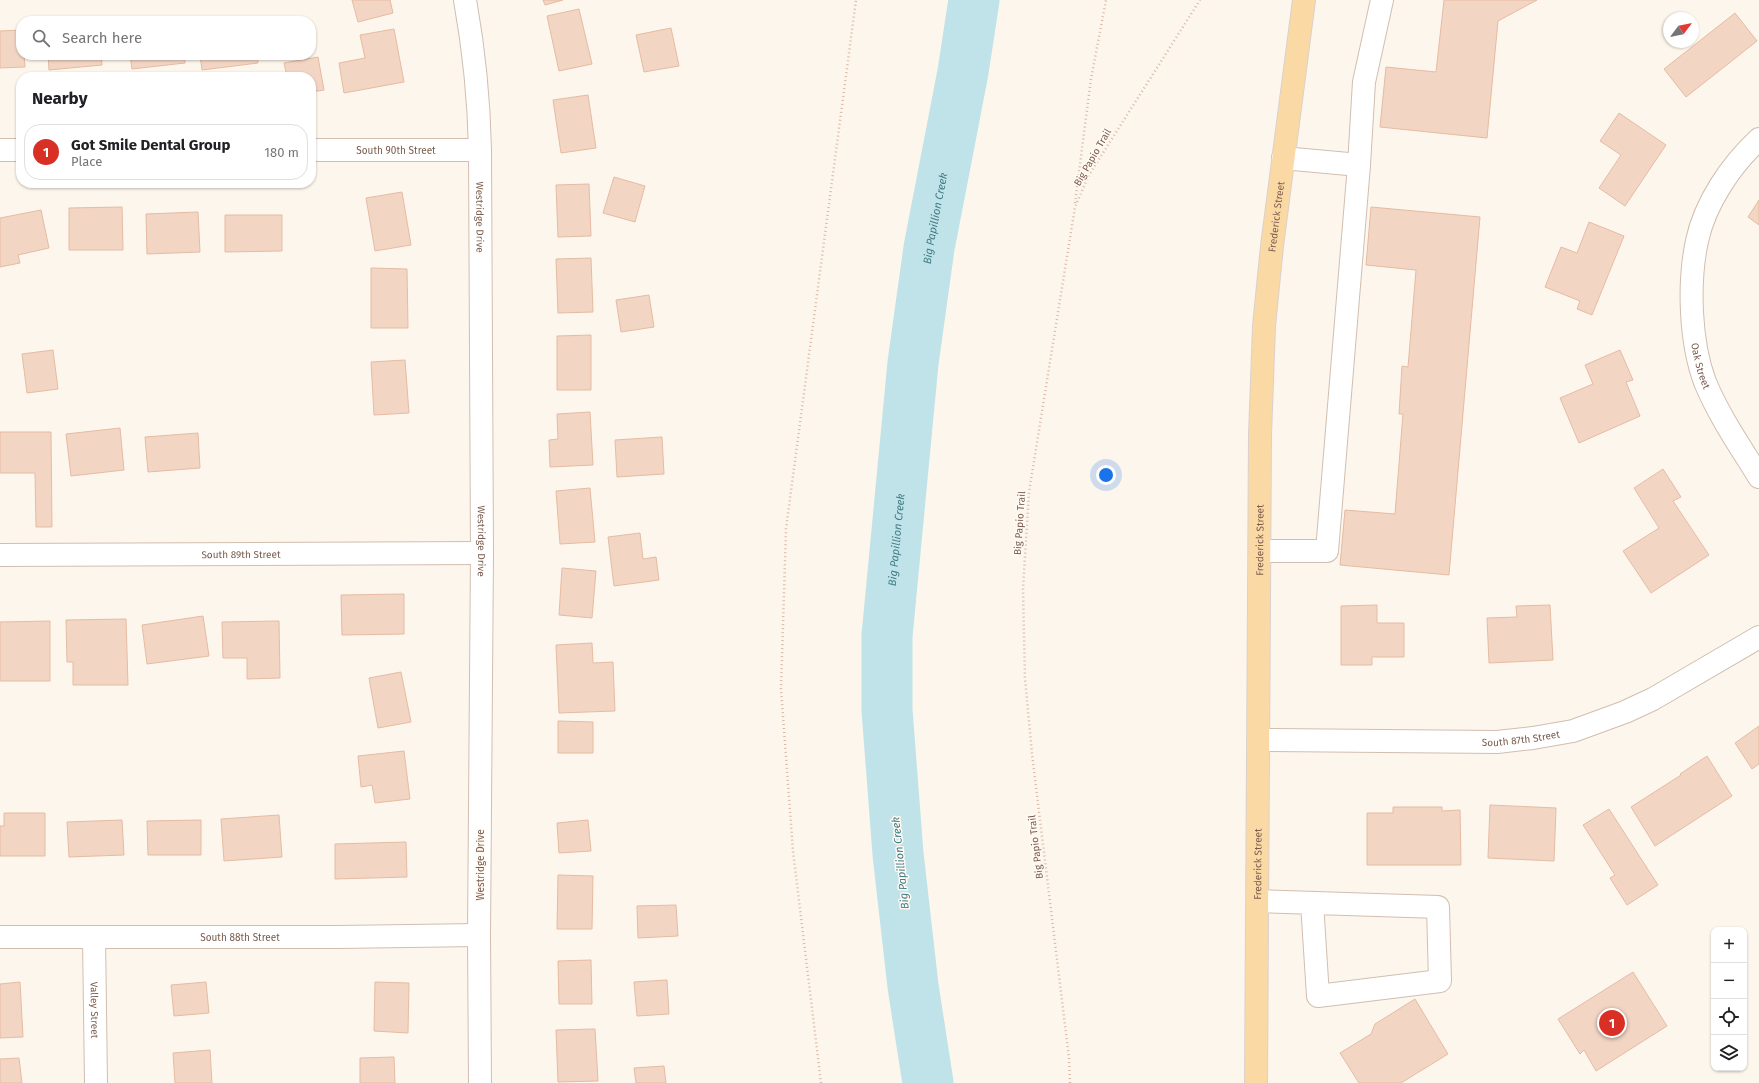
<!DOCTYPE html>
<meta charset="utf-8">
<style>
:root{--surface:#fff;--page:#f6f6f6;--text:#202124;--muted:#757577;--line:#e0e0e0;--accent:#d93025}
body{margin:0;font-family:"Fira Sans",sans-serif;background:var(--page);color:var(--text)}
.controls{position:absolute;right:12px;bottom:12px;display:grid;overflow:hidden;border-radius:8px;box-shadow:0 1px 3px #0004}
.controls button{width:36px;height:36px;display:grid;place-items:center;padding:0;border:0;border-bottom:1px solid var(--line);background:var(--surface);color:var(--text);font:20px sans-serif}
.compass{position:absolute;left:1663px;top:12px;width:36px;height:36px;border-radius:50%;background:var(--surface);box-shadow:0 1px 3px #0004;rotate:58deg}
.you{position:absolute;left:1106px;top:475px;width:14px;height:14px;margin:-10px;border:3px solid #fff;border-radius:50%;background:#1a73e8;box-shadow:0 0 0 6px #1a73e833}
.badge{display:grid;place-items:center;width:26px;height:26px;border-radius:50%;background:var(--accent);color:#fff;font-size:13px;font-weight:700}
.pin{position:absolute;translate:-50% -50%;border:2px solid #fff;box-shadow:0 1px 4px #0006}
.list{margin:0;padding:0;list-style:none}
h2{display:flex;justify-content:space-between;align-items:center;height:52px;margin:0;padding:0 16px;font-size:17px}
h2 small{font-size:13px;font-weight:400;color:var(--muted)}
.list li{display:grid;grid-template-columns:26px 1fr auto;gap:12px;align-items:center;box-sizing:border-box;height:56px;margin:0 8px 8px;padding:0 8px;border:1px solid var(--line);border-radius:16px}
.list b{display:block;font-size:15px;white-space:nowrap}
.list p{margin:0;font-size:13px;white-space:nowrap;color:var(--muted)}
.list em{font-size:13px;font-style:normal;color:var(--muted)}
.icon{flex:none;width:22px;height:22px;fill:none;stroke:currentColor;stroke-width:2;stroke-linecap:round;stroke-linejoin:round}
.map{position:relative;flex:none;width:1759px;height:1083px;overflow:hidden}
.search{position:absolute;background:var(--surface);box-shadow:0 1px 3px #0004;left:16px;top:16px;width:300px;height:44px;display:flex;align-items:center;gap:10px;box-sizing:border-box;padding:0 14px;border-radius:16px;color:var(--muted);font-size:15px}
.panel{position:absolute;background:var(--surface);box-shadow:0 1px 3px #0004;left:16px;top:72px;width:300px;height:116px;border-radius:16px}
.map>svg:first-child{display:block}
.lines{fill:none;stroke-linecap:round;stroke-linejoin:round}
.river{stroke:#bfe3e8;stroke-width:51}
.building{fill:#f3d5c3;stroke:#e6bba3}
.minor-casing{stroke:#d1beb0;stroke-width:24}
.major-casing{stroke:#dad1cd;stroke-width:24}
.path{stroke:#d9b8a5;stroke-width:2.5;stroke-dasharray:1 3;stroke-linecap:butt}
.minor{stroke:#fff;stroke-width:22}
.major{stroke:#fbd9a5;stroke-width:22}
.labels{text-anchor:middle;stroke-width:3;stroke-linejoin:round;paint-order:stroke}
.street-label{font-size:10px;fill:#7a5c4d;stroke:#fffaf3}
.water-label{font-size:11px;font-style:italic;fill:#437c86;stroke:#fffaf3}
</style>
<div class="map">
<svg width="1759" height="1083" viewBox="0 0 1759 1083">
<rect width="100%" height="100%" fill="#fdf6ec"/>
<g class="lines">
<path class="river" id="s1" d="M928 1083 913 986 898 854 887 710V636L913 363 929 248 963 72 974 0"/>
</g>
<path class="building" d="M352 0H390L393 13 358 22Z
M543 0H563L545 5Z
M1444 0H1537L1498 21 1487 138 1380 127 1386 67 1436 72Z
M579 9 592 64 559 71 547 16Z
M1735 13 1757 41 1686 97 1664 69Z
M671 28 679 66 644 72 636 35Z
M394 29 404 82 344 93 339 63 365 58 360 35Z
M21 30V55H24L25 67 0 68V31Z
M48 55H101L102 65 49 70Z
M130 55H184L185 63 132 69Z
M200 55H257L258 63 202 70Z
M318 57 324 90 311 92V77H287L284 63Z
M588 95 596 148 561 153 553 100Z
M1619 113 1666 145 1625 206 1599 188 1621 155 1600 141Z
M614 177 645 186 635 222 603 213Z
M589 184 591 236 558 237 556 185Z
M402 192 411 245 375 251 366 198Z
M1759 200V225L1748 217Z
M122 207 123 250H69V208Z
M1371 207 1480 217 1449 575 1340 565 1345 510 1395 514 1403 414H1399L1402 366 1408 367 1416 270 1366 265Z
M41 210 49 248 18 255 20 263 0 267V218Z
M198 212 200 252 147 254 146 214Z
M225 215H282V251L225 252Z
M1589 222 1624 236 1592 315 1577 309 1580 301 1545 287 1561 247 1577 253Z
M591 258 593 312 558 313 556 259Z
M371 268 407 269 408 328H371Z
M649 295 654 327 621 332 616 300Z
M591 335V390H557V336Z
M53 350 58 389 27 393 22 354Z
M1620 350 1633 380 1626 382 1640 416 1579 443 1560 398 1593 384 1585 365Z
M405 360 409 413 374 415 371 362Z
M590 412 593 465 550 467 549 440 558 439 557 414Z
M120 428 124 470 71 476 66 434Z
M0 432H51L52 527H36L35 473H0Z
M198 433 200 468 148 472 145 437Z
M662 437 664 474 617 477 615 440Z
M1663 469 1681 497 1673 501 1709 555 1651 593 1623 551 1659 528 1634 488Z
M590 488 595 542 560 544 556 491Z
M640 533 643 559 656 557 659 580 614 586 608 537Z
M562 568 596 571 592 618 559 615Z
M404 594V634L342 635 341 595Z
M1377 605V623H1404V657H1372V665H1341V606Z
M1550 605 1553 660 1489 663 1487 618 1517 617 1516 606Z
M203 616 209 656 147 664 142 625Z
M126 619 128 685H73V662H67L66 620Z
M50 621V681H0V622Z
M279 621 280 678 247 679V658H223L222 622Z
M592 643 593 663 613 662 615 711 559 713 556 645Z
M401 672 411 722 378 728 369 678Z
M558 721 593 722V753H558Z
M1759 726V764L1752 769 1735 743Z
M404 751 410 799 375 803 372 785 361 787 358 756Z
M1707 756 1732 796 1655 846 1631 807 1681 775 1680 774Z
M1490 805 1556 808 1554 861 1488 858Z
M1393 807H1442V811L1460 810 1461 865H1367V813H1393Z
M1609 809 1658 885 1627 905 1610 878 1615 875 1583 825Z
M4 813H45V856H0V826H4Z
M279 815 282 857 224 861 221 819Z
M122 820 124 855 69 857 67 822Z
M201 820V855H148L147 821Z
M588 820 591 851 559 853 557 823Z
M406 842 407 877 335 879V844Z
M558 875 593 876 592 929H557Z
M676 905 678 936 638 938 637 906Z
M591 960 592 1004H559L558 961Z
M1633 972 1667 1026 1596 1071 1584 1050 1580 1054 1558 1019Z
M667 980 669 1014 637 1016 634 982Z
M20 982 23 1037 0 1038V984Z
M206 982 209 1013 174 1016 171 985Z
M375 982 409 983 408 1033 374 1031Z
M1415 999 1448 1054 1401 1083H1359L1340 1053 1371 1034 1375 1024Z
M595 1029 598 1081 558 1082 556 1030Z
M210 1050 212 1083H175L173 1053Z
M394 1057 395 1083H360V1058Z
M19 1058 22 1083H0V1059Z
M664 1066 666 1083H636L634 1068Z"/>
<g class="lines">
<defs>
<g id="minor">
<path id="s2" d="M465 0C474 50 479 99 480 150L482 553 479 935 480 1083"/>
<path id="s3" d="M1759 139C1731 165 1705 203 1697 241 1688 283 1690 342 1705 382 1719 416 1740 446 1759 477"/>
<path d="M0 150H21"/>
<path id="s4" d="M311 150H480"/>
<path d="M1283 158 1359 165 1364 82 1382 0"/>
<path d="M1260 551H1327L1359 165"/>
<path id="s5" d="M0 555 482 553"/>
<path id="s6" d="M1259 740 1497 742 1533 738 1573 731 1625 712 1653 699 1759 637"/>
<path d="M1258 901 1438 907 1440 981 1318 996 1312 903"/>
<path id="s7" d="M0 937H338L479 935"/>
<path id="s8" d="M94 937 96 1083"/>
</g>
<g id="major">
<path id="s9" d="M1256 1083 1260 435 1264 326 1272 246 1304 0"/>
</g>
</defs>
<use href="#minor" class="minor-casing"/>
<use href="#major" class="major-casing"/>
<path class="path" d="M1075 203 1091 79 1106 0
M821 1083 793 851 781 689 786 529 856 0
M1070 1083 1069 1058 1032 754 1025 678 1023 589 1029 492 1075 207 1089 175 1200 0"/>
<use href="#minor" class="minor"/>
<use href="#major" class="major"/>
</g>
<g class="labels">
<g class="street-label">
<text dy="4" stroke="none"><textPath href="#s4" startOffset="85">South 90th Street</textPath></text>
<text transform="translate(1092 157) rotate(-60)" y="4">Big Papio Trail</text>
<text dy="4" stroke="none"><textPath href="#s2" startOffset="218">Westridge Drive</textPath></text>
<text dy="4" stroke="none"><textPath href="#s9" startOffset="867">Frederick Street</textPath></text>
<text dy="4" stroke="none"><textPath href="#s3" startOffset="247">Oak Street</textPath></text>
<text transform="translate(1019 523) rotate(-86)" y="4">Big Papio Trail</text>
<text dy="4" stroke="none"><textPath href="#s9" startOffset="543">Frederick Street</textPath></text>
<text dy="4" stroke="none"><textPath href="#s2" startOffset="542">Westridge Drive</textPath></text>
<text dy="4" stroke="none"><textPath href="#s5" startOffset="241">South 89th Street</textPath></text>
<text dy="4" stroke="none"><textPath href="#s6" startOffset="262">South 87th Street</textPath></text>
<text transform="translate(1035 847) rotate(-97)" y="4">Big Papio Trail</text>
<text dy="4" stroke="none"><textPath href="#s9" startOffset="219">Frederick Street</textPath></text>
<text transform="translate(480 865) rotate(-90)" y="4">Westridge Drive</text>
<text dy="4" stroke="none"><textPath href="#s7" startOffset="240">South 88th Street</textPath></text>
<text dy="4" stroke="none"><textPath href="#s8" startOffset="73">Valley Street</textPath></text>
</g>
<g class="water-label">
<text dy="4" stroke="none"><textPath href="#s1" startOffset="870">Big Papillion Creek</textPath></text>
<text dy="4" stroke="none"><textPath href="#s1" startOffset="546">Big Papillion Creek</textPath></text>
<text transform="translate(900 863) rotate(-96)" y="4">Big Papillion Creek</text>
</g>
</g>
</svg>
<div class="controls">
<button>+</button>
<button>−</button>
<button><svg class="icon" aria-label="locate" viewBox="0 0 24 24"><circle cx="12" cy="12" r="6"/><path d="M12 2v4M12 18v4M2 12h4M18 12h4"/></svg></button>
<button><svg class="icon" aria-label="layers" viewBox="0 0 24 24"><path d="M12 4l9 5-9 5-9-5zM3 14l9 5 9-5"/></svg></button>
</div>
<svg class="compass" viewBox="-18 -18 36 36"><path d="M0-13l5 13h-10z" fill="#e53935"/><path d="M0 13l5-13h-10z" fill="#757577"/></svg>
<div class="you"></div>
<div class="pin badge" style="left:1612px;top:1023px">1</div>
<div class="search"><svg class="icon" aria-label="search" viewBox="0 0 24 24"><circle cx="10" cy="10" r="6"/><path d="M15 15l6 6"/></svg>Search here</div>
<section class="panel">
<h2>Nearby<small></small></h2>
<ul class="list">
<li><span class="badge">1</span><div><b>Got Smile Dental Group</b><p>Place</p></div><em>180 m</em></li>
</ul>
</section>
</div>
